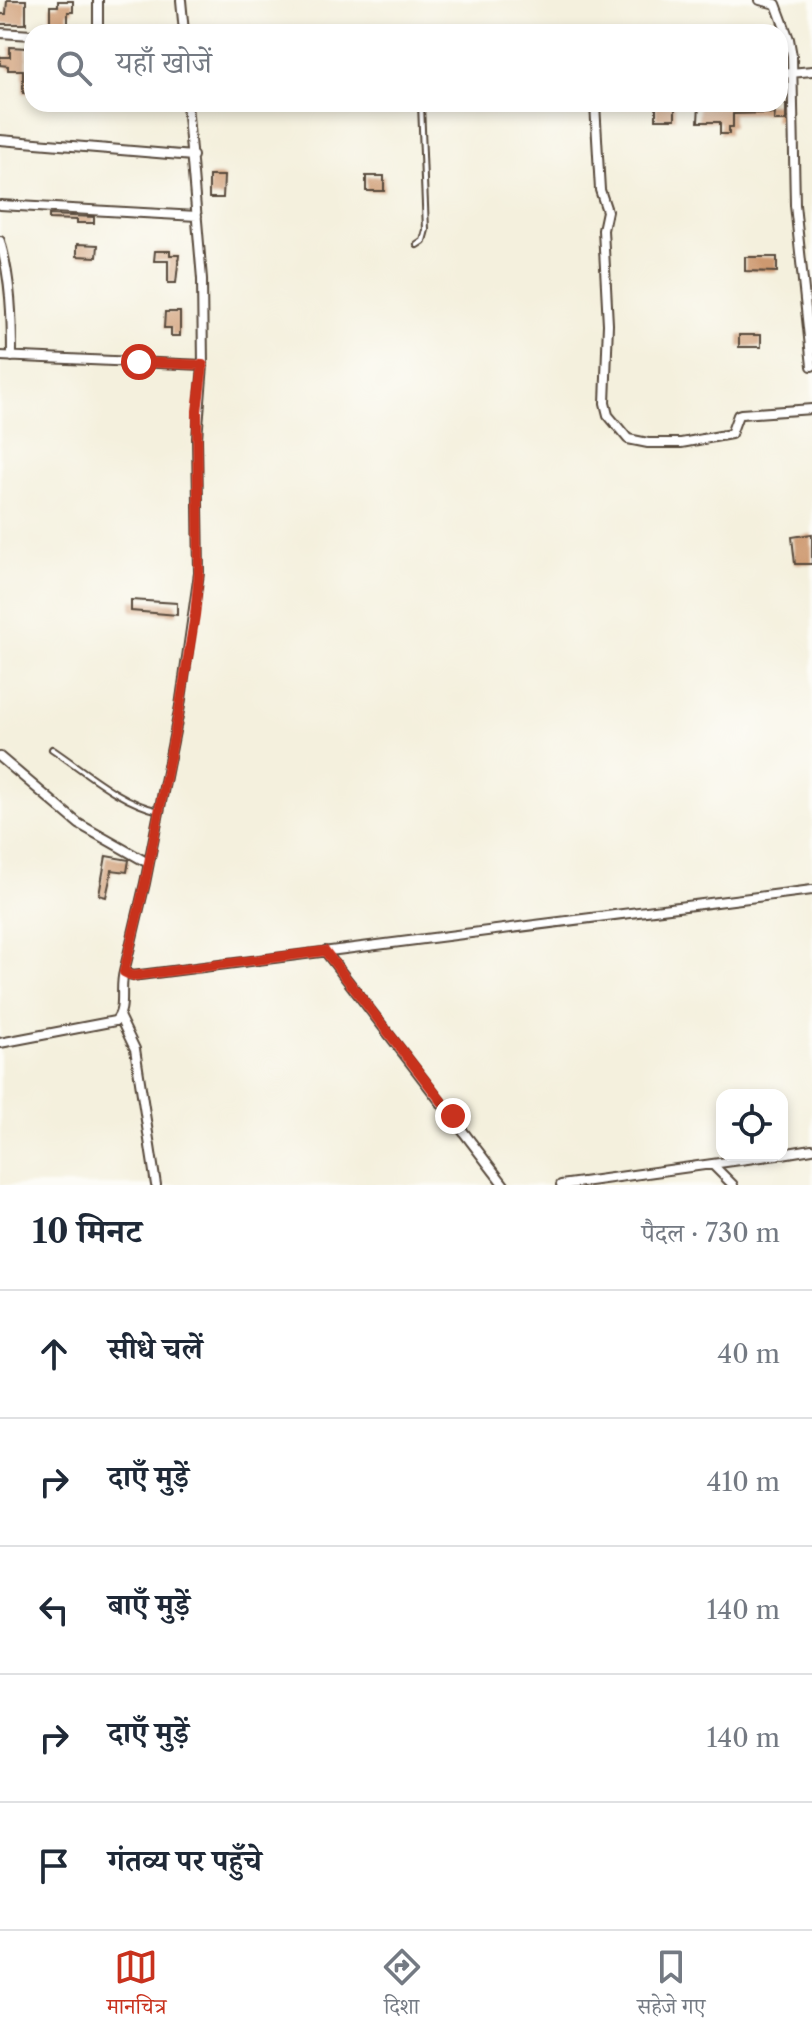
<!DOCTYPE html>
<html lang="hi">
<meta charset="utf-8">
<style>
:root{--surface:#fff;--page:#f2f2f3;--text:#1f2937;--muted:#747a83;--line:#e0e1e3;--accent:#c8321e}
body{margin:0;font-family:"Libre Caslon Text","Noto Serif Devanagari",serif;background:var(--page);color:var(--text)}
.controls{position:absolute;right:24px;bottom:24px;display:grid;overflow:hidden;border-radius:16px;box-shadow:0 4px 12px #0003}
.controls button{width:72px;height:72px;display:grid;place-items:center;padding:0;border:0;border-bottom:2px solid var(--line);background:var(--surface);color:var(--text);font:40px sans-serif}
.stop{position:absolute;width:24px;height:24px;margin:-18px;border:6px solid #c8321e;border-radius:50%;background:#fff}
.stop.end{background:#c8321e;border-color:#fff;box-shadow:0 2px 8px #0008}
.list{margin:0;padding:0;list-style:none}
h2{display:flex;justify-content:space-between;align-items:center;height:104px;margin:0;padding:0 32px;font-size:34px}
h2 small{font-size:26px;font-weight:400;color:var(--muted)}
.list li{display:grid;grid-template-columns:52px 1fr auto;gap:24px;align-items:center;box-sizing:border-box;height:128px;padding:0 32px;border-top:2px solid var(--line)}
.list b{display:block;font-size:30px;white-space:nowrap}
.list em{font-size:26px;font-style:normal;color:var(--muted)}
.icon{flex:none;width:44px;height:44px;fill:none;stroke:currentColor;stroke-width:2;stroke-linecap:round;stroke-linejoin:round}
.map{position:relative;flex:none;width:812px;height:1185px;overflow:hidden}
.search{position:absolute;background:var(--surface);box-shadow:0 4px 12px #0003;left:24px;right:24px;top:24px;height:88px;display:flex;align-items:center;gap:20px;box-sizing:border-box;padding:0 28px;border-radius:24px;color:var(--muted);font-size:30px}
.sheet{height:744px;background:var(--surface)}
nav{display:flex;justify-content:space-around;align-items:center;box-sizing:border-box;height:112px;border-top:2px solid var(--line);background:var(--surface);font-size:22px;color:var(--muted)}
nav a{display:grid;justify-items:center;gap:4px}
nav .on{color:var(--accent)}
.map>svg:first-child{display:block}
.building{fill:#cd996f}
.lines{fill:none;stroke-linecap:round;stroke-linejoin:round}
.lane-casing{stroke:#57483b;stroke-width:8}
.street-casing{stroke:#57483b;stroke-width:12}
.lane{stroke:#fff;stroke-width:4}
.street{stroke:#fff;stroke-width:8}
.route{stroke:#c8321e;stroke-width:10}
</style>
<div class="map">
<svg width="812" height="1185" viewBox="0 0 812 1185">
<rect width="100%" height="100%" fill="#fdfcf7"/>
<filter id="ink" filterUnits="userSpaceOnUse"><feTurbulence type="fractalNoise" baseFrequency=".0125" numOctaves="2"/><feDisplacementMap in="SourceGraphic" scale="16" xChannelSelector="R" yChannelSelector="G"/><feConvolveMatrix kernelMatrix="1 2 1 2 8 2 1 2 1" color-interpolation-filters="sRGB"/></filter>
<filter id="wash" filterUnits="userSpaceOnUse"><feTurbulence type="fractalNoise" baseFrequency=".006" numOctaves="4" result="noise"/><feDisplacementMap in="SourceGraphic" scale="32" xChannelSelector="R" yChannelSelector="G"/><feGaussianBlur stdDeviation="1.8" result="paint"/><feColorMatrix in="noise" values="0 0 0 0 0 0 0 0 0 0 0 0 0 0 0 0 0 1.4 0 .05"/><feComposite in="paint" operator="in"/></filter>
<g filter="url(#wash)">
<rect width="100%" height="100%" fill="#f4f0dd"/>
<g id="blocks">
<path class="building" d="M7 0H26V24H0V14H6Z
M58 1H73V12H68V29L50 27V6H58Z
M10 47 27 48V70H32V93H23V70H8V66L0 65V57H10Z
M699 104H786V121H774L775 113 733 114V127H729V134H720V122H698Z
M656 105H675V119H656Z
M209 176H224L223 198H209Z
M366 176H384V191H366Z
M49 215 94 217V223H77V220L49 219Z
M77 244 98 245 97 257 77 256Z
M155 251H170V255H179L176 283H168V261H154Z
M745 257H777V272L745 271Z
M165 312H180V336H171V328H164Z
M739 335H761V347H739Z
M812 534V564H795L792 537Z
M131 600 177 603V615L131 611Z
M106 856 129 860 127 872 112 870 106 897 99 895Z"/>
</g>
</g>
<g filter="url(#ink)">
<use href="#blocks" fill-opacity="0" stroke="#57483b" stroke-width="2"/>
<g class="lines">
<defs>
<path id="lane" d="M417 245 423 241 426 230 421 104
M52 749C85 771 119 802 159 811"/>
<path id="street" d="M98 0V32
M181 0 184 32
M760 0 776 4 789 39 792 56 795 205 812 366
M0 33 32 35
M780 74 812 71
M187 104 202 279 203 365 197 438 199 573 180 706 145 883 124 972 132 976 812 890
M595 104 600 190 607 211 603 230 608 324 605 403 608 415 628 439 648 443H681L731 434 738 415 741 414 812 409
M0 140 193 156
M0 205 197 216
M0 241C11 280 12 317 12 357
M0 356 203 365
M0 757 79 824 148 863
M325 951 504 1185
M120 1018 135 1049 156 1185
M0 1043 115 1021C127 1010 119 988 124 972
M782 1154 812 1149
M713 1165 733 1185
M561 1185 777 1155"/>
</defs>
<use href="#lane" class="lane-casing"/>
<use href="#street" class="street-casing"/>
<use href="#lane" class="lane"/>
<use href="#street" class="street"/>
</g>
</g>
<g class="lines" filter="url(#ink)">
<path class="route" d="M139 362 203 365 197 411 199 573 195 615 180 706 145 883 124 972 132 976 325 951 453 1116"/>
</g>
</svg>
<div class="controls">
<button><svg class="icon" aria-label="locate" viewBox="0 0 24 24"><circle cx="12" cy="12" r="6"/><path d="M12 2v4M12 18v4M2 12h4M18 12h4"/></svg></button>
</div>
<div class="stop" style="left:139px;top:362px"></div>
<div class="stop end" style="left:453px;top:1116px"></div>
<div class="search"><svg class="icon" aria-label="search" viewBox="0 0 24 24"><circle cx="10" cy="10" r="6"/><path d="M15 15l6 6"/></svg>यहाँ खोजें</div>
</div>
<section class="sheet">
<h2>10 मिनट<small>पैदल · 730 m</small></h2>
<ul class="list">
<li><svg class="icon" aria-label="ahead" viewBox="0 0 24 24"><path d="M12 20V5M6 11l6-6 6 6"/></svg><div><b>सीधे चलें</b></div><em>40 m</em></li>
<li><svg class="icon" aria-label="right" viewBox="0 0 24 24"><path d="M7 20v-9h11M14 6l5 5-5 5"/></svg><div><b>दाएँ मुड़ें</b></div><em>410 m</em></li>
<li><svg class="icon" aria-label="left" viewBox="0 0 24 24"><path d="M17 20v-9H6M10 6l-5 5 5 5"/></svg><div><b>बाएँ मुड़ें</b></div><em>140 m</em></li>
<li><svg class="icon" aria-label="right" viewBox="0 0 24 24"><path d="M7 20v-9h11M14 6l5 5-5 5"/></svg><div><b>दाएँ मुड़ें</b></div><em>140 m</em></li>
<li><svg class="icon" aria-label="arrive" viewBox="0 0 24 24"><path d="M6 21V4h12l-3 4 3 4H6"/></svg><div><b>गंतव्य पर पहुँचे</b></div></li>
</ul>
</section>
<nav>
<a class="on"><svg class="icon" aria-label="map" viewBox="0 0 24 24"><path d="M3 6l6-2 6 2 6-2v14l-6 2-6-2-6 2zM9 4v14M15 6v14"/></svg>मानचित्र</a>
<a><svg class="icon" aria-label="directions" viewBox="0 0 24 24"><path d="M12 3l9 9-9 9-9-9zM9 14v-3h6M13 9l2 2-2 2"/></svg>दिशा</a>
<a><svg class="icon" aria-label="saved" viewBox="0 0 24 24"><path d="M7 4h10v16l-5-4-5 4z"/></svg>सहेजे गए</a>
</nav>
